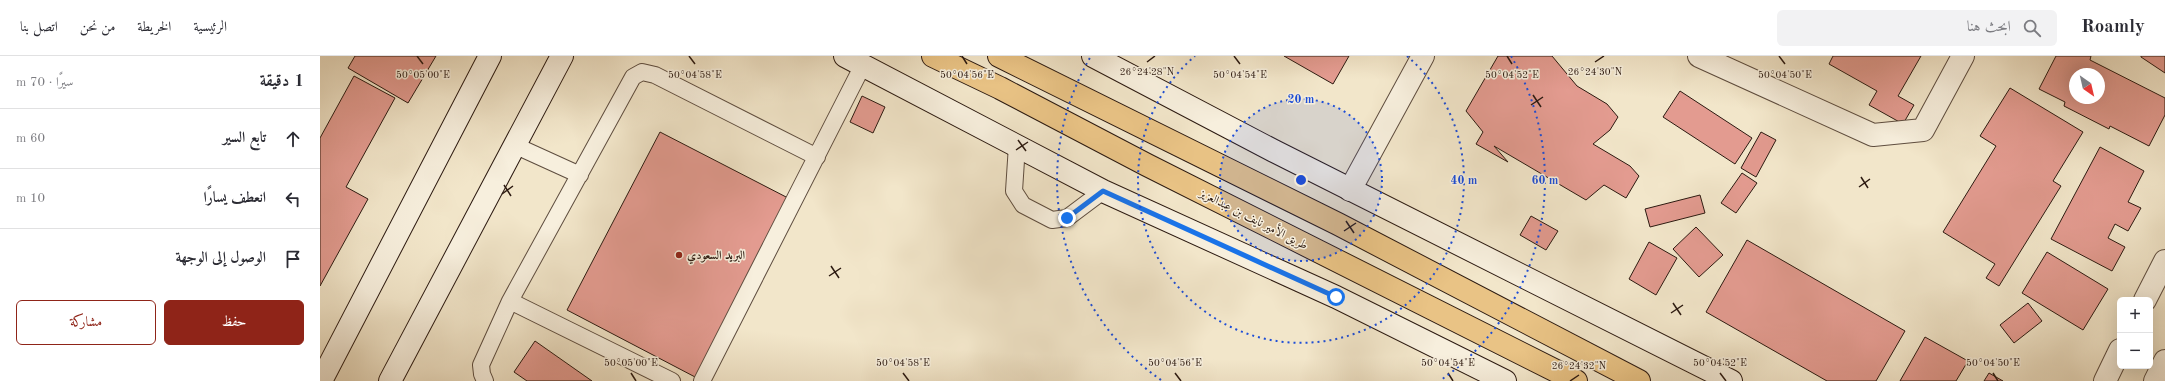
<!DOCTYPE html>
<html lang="ar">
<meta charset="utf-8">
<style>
:root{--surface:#fff;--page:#f2f2f3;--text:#2b2b33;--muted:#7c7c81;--line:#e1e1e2;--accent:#8f2418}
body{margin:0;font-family:"Old Standard TT",Amiri,serif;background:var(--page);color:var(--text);direction:rtl}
.controls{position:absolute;right:12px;bottom:12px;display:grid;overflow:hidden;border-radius:6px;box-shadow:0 4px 16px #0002}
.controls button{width:36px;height:36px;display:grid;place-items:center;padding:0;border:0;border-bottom:1px solid var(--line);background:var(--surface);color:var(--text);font:20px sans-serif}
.compass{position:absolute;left:1749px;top:12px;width:36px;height:36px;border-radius:50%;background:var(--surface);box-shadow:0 4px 16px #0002;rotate:146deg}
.stop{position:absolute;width:12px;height:12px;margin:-9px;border:3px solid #1a73e8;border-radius:50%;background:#fff}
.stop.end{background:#1a73e8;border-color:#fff;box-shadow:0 1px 4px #0008}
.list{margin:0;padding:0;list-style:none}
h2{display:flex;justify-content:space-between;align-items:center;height:52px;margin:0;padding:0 16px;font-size:17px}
h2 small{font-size:13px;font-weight:400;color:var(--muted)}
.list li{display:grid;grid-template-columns:26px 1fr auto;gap:12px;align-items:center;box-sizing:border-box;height:60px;padding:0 16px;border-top:1px solid var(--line)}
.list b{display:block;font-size:15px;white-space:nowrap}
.list em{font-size:13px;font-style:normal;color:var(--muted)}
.actions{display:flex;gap:8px;padding:12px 16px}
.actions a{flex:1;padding:9px 0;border:1px solid var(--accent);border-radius:6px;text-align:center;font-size:14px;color:var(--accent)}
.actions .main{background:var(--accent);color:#fff}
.icon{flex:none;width:22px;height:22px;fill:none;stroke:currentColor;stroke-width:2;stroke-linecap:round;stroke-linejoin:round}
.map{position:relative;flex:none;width:1845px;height:325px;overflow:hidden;direction:ltr}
header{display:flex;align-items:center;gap:24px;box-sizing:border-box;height:56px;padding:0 20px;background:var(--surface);border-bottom:1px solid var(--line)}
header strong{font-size:19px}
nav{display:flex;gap:22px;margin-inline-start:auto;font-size:14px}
.search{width:280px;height:36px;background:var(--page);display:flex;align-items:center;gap:10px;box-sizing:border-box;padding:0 14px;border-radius:6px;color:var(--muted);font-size:15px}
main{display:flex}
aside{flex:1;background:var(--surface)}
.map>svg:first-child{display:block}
.building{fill:#e39b90;stroke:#2c1a11;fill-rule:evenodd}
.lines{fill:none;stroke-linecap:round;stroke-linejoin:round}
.lane-casing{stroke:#5e4d3f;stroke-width:18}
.street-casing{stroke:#5e4d3f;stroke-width:24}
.secondary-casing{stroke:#2c1a11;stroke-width:24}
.primary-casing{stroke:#2c1a11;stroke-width:24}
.lane{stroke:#f7efdd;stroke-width:16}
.street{stroke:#f7efdd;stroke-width:22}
.secondary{stroke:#f7efdd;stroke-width:22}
.primary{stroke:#e9c385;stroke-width:22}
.route{stroke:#1a73e8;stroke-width:5}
.ticks{fill:none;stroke:#2c1a11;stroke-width:1.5}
.ring{fill:none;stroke:#1d4ed8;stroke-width:2;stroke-dasharray:2 4}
.poi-dot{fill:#8f2418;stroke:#f7efdd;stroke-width:1.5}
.labels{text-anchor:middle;stroke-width:3;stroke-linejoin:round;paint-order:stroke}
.street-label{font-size:12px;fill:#2c1a11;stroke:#f7efdd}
.poi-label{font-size:12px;font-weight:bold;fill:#2c1a11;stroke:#f7efdd;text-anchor:start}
.ticks-label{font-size:10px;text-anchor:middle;fill:#2c1a11;stroke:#f7efdd;stroke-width:3;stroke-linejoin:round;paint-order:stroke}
.centre{fill:#1d4ed8;stroke:#f7efdd;stroke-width:2}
.ring-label{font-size:12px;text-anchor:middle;font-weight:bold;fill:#1d4ed8;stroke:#f7efdd;stroke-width:3;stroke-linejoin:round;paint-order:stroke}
</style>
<header>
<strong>Roamly</strong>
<div class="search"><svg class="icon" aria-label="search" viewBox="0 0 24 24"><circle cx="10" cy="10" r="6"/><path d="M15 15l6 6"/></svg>ابحث هنا</div>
<nav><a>الرئيسية</a><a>الخريطة</a><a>من نحن</a><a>اتصل بنا</a></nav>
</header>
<main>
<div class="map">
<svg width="1845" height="325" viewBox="0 0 1845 325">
<rect width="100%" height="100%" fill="#f2e6ca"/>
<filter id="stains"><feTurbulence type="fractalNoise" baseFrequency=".005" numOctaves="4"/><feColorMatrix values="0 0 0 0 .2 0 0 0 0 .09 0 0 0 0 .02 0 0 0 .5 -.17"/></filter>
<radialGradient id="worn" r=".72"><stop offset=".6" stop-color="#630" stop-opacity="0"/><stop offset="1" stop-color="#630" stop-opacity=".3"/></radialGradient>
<path class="building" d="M35 0H116L88 47 28 12Z
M964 0H1029L1013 28Z
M1178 0H1232L1257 30 1287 48 1298 61 1290 74 1273 88 1310 110 1319 120 1306 142 1284 129 1266 144 1174 90 1188 106 1156 88 1163 76 1146 55Z
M1513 0H1601L1578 40 1594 49 1583 68 1549 49 1557 35 1509 8Z
M1736 0H1771L1770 4 1845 42V59L1829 90 1790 70 1789 73 1744 50 1745 46 1719 33ZM1755 18H1779V42H1755Z
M1821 0H1845V17L1821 1Z
M34 20 75 42 26 131 48 143 0 230V82Z
M1690 32 1763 76 1733 125 1741 130 1679 230 1666 222 1675 208 1623 176 1676 90 1660 80Z
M1360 35 1432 82 1415 108 1343 61Z
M542 40 565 51 553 77 530 66Z
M340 76 470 143 377 322 247 254Z
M1441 76 1456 84 1436 121 1421 112Z
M1780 91 1824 115 1808 146 1821 152 1808 175 1795 168 1788 182 1805 191 1792 215 1731 183Z
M1422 117 1437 127 1416 157 1401 147Z
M1380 139 1385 157 1330 171 1325 153Z
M1211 160 1238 175 1226 194 1200 179Z
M1376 171 1403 199 1379 221 1353 193Z
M1427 184 1585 275 1556 325H1507L1386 256Z
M1329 186 1357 202 1336 239 1309 223Z
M1727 196 1788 233 1763 274 1702 237Z
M1708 247 1722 265 1694 287 1680 269Z
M1605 281 1648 305 1636 325H1580Z
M215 285 272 325H207L194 316Z
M1669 317 1683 325H1664Z"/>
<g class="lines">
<defs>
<path id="lane" d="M194 89 260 119
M697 89 694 135 703 149 732 164 747 162 783 135
M190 245 352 325
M165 325 162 318 161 309 190 245 313 21 322 16 335 19 497 101
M382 325 543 9"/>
<path id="street" d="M1379 0 1553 79 1603 74 1643 0
M1030 134 1103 0
M1825 244 1845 205
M1785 325 1800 294
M1835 325 1845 305"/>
<path id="secondary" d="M525 0 783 135 1016 241 1185 325
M773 0 954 95 1411 325
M1 325 170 0
M70 325 242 0"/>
<path id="primary" d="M613 0 680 32 827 109 1256 325
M679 0 1018 168 1319 325"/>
</defs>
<use href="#lane" class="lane-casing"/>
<use href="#street" class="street-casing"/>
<use href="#secondary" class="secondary-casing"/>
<use href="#primary" class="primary-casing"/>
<use href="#lane" class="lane"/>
<use href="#street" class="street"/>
<use href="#secondary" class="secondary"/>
<use href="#primary" class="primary"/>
</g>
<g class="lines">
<path class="route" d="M747 162 783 135 1016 241"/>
</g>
<path class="ticks" d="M97 0 103 8M369 0 375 8M642 0 647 8M914 0 920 8M1187 0 1192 8M1459 0 1465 8M827 6 835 0M1275 6 1284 0M1213 39 1221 51M1211 49 1223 41M698 84 706 95M696 94 708 86M1541 121 1548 132M184 129 191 140M1539 131 1550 123M182 138 193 130M1026 165 1034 177M1024 175 1036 167M511 210 519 222M509 220 521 212M1353 247 1361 259M1351 257 1363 249M311 317 316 325M583 317 589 325M855 317 861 325M1128 317 1133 325M1400 317 1406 325M1673 317 1678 325M1250 325 1259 319"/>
<circle cx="981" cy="124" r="81" fill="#1d4ed8" fill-opacity=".12"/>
<g class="ring">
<circle cx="981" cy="124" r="81"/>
<path d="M1087 0A163 163 0 1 1 875 0"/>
<path d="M841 324A244 244 0 0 1 771 0M1191 0A244 244 0 0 1 1121 324"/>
</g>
<circle class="poi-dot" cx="359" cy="199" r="4"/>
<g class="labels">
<g class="street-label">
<text transform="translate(934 163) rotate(27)" y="4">طريق الأمير نايف بن عبدالعزيز</text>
</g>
<g class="poi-label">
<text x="367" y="203">البريد السعودي</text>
</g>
</g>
<g class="ticks-label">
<text x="1275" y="19">26°24'30"N</text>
<text x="827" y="19">26°24'28"N</text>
<text x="375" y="22">50°04'58"E</text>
<text x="647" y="22">50°04'56"E</text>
<text x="920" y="22">50°04'54"E</text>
<text x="1192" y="22">50°04'52"E</text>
<text x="1465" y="22">50°04'50"E</text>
<text x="103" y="22">50°05'00"E</text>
<text x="311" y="310">50°05'00"E</text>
<text x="583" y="310">50°04'58"E</text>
<text x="855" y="310">50°04'56"E</text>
<text x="1128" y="310">50°04'54"E</text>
<text x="1400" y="310">50°04'52"E</text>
<text x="1673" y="310">50°04'50"E</text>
<text x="1259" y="313">26°24'32"N</text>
</g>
<circle cx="981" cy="124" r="6" class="centre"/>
<g class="ring-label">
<text x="981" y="47">20 m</text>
<text x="1144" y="128">40 m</text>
<text x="1225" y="128">60 m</text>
</g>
<rect width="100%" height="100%" filter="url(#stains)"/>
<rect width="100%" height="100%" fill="url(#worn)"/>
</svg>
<div class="controls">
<button>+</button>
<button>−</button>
</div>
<svg class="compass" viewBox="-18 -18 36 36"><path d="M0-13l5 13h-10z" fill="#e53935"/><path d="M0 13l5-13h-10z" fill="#7c7c81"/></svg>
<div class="stop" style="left:1016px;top:241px"></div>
<div class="stop end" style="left:747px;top:162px"></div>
</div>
<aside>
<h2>1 دقيقة<small>سيرًا · 70 m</small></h2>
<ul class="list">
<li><svg class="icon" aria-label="ahead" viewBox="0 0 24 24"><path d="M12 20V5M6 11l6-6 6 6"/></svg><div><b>تابع السير</b></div><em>60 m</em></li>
<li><svg class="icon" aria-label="left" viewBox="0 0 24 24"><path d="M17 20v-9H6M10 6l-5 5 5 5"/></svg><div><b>انعطف يسارًا</b></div><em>10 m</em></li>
<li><svg class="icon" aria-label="arrive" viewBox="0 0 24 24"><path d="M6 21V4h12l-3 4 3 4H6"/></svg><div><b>الوصول إلى الوجهة</b></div></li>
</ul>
<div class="actions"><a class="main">حفظ</a><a>مشاركة</a></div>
</aside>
</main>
